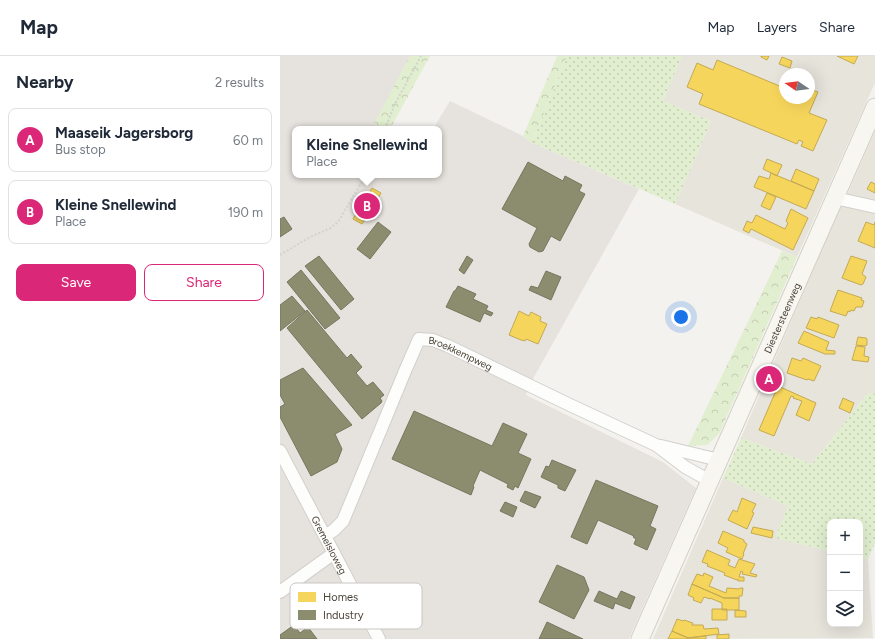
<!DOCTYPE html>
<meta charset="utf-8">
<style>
:root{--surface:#fff;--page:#f2f2f3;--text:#1f2937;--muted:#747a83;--line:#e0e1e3;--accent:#db2777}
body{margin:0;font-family:Figtree,sans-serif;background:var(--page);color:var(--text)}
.controls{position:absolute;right:12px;bottom:12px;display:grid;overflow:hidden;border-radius:8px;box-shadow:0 4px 16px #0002}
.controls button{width:36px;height:36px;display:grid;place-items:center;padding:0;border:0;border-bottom:1px solid var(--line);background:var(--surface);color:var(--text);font:20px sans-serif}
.compass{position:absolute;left:499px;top:12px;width:36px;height:36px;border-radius:50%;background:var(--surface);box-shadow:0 4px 16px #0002;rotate:283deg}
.you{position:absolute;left:401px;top:261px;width:14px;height:14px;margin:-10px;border:3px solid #fff;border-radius:50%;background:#1a73e8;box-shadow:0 0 0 6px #1a73e833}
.badge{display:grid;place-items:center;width:26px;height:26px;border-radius:50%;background:var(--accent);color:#fff;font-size:13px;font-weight:700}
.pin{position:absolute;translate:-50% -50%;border:2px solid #fff;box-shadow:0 1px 4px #0006}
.popup{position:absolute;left:12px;top:70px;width:150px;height:52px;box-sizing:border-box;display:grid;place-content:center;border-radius:8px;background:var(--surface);filter:drop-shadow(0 1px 3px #0005);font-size:13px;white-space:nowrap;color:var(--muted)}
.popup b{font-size:15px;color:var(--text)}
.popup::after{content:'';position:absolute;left:50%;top:100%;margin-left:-8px;border:8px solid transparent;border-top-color:var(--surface)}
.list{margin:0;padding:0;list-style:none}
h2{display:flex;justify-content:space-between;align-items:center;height:52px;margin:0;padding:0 16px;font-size:17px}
h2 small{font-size:13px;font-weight:400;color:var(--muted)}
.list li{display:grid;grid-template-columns:26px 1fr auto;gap:12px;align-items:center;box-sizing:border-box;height:64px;margin:0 8px 8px;padding:0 8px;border:1px solid var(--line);border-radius:8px}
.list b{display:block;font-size:15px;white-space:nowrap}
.list p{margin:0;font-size:13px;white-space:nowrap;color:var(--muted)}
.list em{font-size:13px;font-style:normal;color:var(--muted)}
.actions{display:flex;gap:8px;padding:12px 16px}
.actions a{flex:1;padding:9px 0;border:1px solid var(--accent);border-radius:8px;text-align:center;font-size:14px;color:var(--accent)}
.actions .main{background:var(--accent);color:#fff}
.icon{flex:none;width:22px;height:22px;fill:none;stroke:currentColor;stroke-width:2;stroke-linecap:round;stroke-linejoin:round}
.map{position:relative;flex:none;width:595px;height:583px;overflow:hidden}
header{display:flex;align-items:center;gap:24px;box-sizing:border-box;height:56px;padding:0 20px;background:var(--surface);border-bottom:1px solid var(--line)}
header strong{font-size:19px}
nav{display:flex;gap:22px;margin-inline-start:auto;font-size:14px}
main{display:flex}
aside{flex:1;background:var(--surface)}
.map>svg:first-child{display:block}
.residential{fill:#e7e4dc;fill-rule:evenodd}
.industrial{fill:#e6e2de}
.grass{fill:url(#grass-dots)}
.forest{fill:url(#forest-crowns)}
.homes{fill:#f6d55c;stroke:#c3aa52}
.industry{fill:#8c8c6e;stroke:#78765e}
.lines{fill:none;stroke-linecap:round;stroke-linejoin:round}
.minor-casing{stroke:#d2d0cb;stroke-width:14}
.secondary-casing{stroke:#d3cfc5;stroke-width:19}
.path{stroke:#d3d2cc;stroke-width:2;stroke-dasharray:2 2;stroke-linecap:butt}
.minor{stroke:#fdfdfc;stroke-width:12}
.secondary{stroke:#f7f6f1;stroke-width:17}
.labels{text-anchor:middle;stroke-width:4;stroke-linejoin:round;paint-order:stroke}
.street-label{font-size:10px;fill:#4b4439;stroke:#fff}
.key{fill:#fff;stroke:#c9c7c4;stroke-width:1}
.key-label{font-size:11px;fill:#4b4439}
</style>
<header>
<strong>Map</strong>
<nav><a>Map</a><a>Layers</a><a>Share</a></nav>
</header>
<main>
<aside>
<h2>Nearby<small>2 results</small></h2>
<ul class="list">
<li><span class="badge">A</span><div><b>Maaseik Jagersborg</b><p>Bus stop</p></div><em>60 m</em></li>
<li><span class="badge">B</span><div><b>Kleine Snellewind</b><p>Place</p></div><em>190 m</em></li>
</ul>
<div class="actions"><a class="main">Save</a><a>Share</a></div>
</aside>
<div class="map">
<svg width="595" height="583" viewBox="0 0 595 583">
<defs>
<pattern id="grass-dots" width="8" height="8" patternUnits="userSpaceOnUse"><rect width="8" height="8" fill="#e1eecf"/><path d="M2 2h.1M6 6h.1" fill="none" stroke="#c3cdb2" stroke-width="1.8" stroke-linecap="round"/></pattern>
<pattern id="forest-crowns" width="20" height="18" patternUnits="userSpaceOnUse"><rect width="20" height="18" fill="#e1eecf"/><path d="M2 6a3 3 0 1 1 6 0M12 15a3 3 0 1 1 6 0" fill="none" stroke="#c3cdb2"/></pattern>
</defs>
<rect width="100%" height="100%" fill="#f4f2ee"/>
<path class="residential" d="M402 0H595V27L517 201 395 148 431 65 383 45ZM505 18H529V42H505Z
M595 75V149L567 139Z
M561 149 595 155V338L588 337 532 408 461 382Z
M443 422 508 450 496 482 550 495V568H580V502L588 503 593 582 373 583Z"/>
<path class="industrial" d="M0 0H130L95 67 107 73H15V119H159V73H153L170 45 243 80 252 87 359 133 254 321 246 339 383 406 416 432 349 583H0Z"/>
<path class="grass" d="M287 0H402L383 45 431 65 395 148 252 87Z
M588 337 595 338V487L588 503 580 502V466H550V495L495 482 508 450 443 422 461 382 532 408Z"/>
<path class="forest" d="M130 0H150L110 73H107L94 68Z
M277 0H287L252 87 243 80Z
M502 195 517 201 439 378 427 389 408 390Z"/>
<path class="homes" d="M481 0H489L487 4 481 1Z
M557 0H578L574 8Z
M502 1 512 5 510 12 499 8Z
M437 4 502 31 505 23V42H529V33L538 36 529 57 547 64 533 95 521 90 523 86 519 84 517 88 419 48 423 38 407 31 417 7 433 14Z
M487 103 502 109 497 120 483 113Z
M516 113 539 123 534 135 511 125Z
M491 117 534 135 526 153 474 131 479 120 489 123Z
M591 126 595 128V137L587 133Z
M92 132 101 137 82 168 73 163Z
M487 137 496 141 490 154 481 150Z
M511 153 528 162 513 194 471 173 469 177 463 174 467 165 472 167 476 159 505 173 508 167 506 165Z
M586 166 594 169 595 166V192L578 185Z
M571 200 587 205 582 218 586 221 583 228 581 229 562 222Z
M558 234 582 242 581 244 584 245 582 251H576L574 255 571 254 570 256 568 255 566 260 550 255Z
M239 255 249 260 251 256 261 261 260 265 267 268 258 288 246 283 245 285 241 284 229 279Z
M531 261 537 263 538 261 559 269 554 282 526 272Z
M524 275 549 286 546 294 555 295V298H545L518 287Z
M578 281 586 282 587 283V289L585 290 576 289Z
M576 290 585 291 584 300 589 301 588 306 572 304Z
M512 302 521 305 523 302 541 310 534 325 528 323 527 324 507 317Z
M498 330 536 347 529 365 516 359 522 345 513 342 514 341 511 340 494 380 479 374Z
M563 342 574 347 570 357 559 352Z
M462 442 476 448 472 456 474 457 467 473 448 464 453 454 457 456Z
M473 471 493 475 492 482 471 477Z
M443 475 464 484V486L467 488 463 498H464L462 503 446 496 448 492 438 487Z
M427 494 450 504 448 509 455 512 459 503 475 508 470 517 477 519 476 521 462 518 463 516 461 515 459 521H464V525H458V523L457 524 444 519 445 517 427 510 428 508 422 506Z
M424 517 433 521 429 530 446 537 447 532 459 533 460 532H463L462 540H459V542H444L412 528 417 518 423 520Z
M412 528 444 542H459V554H442V547L430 542V543L424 541 421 547 413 544 414 542 408 539Z
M432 553H447V564H432Z
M455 554 466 555V561H455Z
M397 563 403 565 404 564 413 567 412 569H423L424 573 438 572 439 578 408 582 392 575Z
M392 575 408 582 426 580V583H388Z
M449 578V583H437V579Z"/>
<path class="industry" d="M248 106 283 125 285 120 302 129 299 135 305 138 280 185 271 180 263 195 259 196 250 191 249 188 257 172 222 153Z
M4 161 12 173 0 181V163Z
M98 166 111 176 90 203 77 193Z
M39 200 74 243 61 254 25 210Z
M187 200 193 204 184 218 179 214Z
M21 214 60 262 45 273 7 226Z
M266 215 281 221 271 244 249 234 251 230 258 232Z
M178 230 196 238 193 243 208 250 206 254 213 257 211 260 204 257 200 266 166 251 174 235H175Z
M12 240 25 255 0 275V249Z
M27 254 67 302 71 298 82 311 76 317 87 330 93 326 104 339 100 342 102 345 101 347 82 363 7 272Z
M23 312 72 369 55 378 62 393 57 406 31 420 0 361V351L5 348 0 339V324Z
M134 355 212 390 223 367 247 378 238 397 251 403 238 432 235 430 233 434 227 431 228 428 200 414 193 430 194 431 191 439 112 403Z
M272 404 296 414 285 435 278 432V429L261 421 266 410 269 411Z
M316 424 378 450 370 470 376 473 367 494 354 488 356 483 353 481 354 480 318 464 307 488 291 481Z
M245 435 261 441 255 452 240 445Z
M225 446 237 451 233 461 220 455Z
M277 509 304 521 309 534 294 563 259 546Z
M319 535 337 543 341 535 355 541 350 553 335 547 333 553 314 545Z
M267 566 303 583H259Z
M14 569 20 577 28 571 37 583H0V579Z"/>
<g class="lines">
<defs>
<g id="minor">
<path d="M555 142 595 151"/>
<path d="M381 390 439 404"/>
<path id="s1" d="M0 395 99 583"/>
<path id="s2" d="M45 480 54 474 63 465 125 315 139 283 153 284 168 290 290 349 376 389 405 411 430 425"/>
<path d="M0 536 54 497"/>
</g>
<g id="secondary">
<path id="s3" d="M360 583 595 51"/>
</g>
</defs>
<use href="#minor" class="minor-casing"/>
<use href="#secondary" class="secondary-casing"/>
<path class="path" d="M105 73 114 50 141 0
M0 199 30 181 49 173 58 166 86 119"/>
<use href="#minor" class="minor"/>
<use href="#secondary" class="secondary"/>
</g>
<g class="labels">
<g class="street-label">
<text dy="4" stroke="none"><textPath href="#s3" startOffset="351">Diestersteenweg</textPath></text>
<text dy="4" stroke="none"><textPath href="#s2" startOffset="265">Broekkempweg</textPath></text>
<text dy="4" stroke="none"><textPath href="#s1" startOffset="106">Gremelsloweg</textPath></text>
</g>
</g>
<rect x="10" y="527" width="132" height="46" rx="6" class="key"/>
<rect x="18" y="536" width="18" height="10" fill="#f6d55c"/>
<rect x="18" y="554" width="18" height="10" fill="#8c8c6e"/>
<g class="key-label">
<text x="43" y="545">Homes</text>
<text x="43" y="563">Industry</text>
</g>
</svg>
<div class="controls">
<button>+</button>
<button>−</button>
<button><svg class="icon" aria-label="layers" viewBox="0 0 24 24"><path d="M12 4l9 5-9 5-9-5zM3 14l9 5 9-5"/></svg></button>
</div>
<svg class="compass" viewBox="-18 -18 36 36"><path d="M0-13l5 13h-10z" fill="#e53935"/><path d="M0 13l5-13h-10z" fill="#747a83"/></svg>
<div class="you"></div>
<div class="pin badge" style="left:489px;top:323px">A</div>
<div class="pin badge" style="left:87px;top:150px">B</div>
<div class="popup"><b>Kleine Snellewind</b>Place</div>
</div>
</main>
